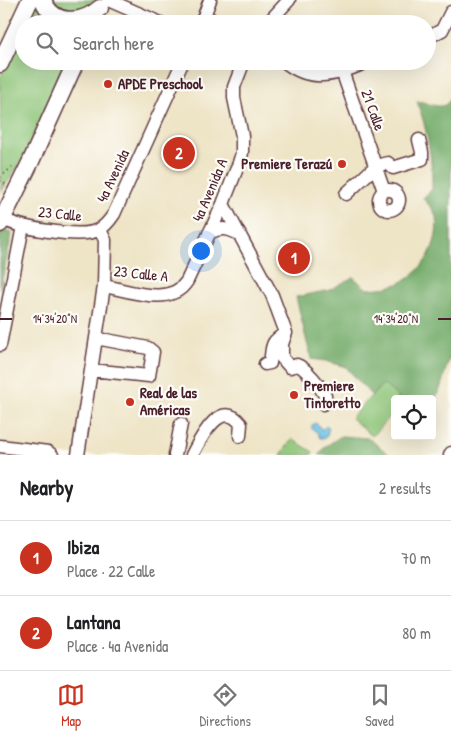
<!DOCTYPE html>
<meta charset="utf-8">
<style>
:root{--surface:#fff;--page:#f2f2f2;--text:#202124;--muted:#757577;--line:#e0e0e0;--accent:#c8321e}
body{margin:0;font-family:"Patrick Hand",sans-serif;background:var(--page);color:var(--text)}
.controls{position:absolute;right:15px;bottom:15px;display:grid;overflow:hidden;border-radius:5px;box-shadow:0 5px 20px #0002}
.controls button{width:45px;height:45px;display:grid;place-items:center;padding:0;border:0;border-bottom:1px solid var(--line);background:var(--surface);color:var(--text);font:25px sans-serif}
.you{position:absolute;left:200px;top:250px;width:18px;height:18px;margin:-12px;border:4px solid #fff;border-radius:50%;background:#1a73e8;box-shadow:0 0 0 8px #1a73e833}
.badge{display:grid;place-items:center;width:32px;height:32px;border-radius:50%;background:var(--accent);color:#fff;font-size:16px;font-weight:700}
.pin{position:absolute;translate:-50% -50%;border:2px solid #fff;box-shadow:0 1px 5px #0006}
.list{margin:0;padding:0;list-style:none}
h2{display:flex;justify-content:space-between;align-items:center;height:65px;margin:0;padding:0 20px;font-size:21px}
h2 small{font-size:16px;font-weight:400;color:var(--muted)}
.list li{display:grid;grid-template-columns:32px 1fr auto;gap:15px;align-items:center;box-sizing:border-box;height:75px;padding:0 20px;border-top:1px solid var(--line)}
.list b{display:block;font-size:19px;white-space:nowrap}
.list p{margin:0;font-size:16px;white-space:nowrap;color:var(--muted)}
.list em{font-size:16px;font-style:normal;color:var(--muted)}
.icon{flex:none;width:28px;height:28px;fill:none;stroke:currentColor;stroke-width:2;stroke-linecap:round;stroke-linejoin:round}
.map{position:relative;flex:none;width:451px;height:455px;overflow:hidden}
.search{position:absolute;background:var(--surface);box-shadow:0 5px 20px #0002;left:15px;right:15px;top:15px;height:55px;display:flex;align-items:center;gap:12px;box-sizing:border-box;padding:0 18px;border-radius:28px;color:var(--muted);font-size:19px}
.sheet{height:215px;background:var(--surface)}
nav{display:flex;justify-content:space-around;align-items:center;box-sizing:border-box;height:70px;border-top:1px solid var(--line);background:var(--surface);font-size:14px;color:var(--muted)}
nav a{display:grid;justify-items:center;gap:2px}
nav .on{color:var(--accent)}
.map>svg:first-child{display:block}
.green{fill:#8dc578;stroke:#6c7252}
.forest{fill:#72aa68;stroke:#5e644a}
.water{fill:#69c2e7;stroke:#5a7089}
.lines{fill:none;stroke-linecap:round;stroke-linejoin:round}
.minor-casing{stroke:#633d42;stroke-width:15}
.major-casing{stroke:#633d42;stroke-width:19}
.path{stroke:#633d42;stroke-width:2;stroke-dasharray:1 4;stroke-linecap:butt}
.minor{stroke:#fff;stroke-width:12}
.major{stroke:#fff;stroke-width:16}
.ticks{fill:none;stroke:#4a1f2b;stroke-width:2}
.poi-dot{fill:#c8321e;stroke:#fdfcf7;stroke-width:2}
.labels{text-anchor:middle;stroke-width:4.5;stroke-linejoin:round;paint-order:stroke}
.poi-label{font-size:15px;font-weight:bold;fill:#4a1f2b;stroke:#fdfcf7;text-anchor:start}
.street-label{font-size:15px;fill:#4a1f2b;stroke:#fdfcf7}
.ticks-label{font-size:12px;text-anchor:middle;fill:#4a1f2b;stroke:#fdfcf7;stroke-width:4.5;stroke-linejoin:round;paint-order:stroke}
</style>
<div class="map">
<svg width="451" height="455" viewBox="0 0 451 455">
<rect width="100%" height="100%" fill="#fdfcf7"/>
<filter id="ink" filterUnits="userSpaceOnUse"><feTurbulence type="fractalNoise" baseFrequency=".02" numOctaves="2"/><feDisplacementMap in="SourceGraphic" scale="10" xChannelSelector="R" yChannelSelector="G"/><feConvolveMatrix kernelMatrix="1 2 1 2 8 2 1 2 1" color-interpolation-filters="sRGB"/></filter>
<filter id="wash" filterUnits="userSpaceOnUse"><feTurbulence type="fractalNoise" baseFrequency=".0096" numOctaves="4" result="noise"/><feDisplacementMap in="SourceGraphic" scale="20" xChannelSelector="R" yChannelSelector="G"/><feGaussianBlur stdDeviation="1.12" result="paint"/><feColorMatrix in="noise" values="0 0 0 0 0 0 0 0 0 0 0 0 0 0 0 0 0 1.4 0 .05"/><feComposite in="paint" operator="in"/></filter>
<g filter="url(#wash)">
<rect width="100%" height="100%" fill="#eee4c6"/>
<path class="green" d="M50 0H98C90 11 75 17 62 11 57 9 53 3 50 0Z
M38 3 61 24H27Z
M24 31V61H66L24 157 1 192 0 78Z
M383 383 400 399H395V411L372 436 351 418Z
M292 439 313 452 311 455H281Z"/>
<path class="forest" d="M451 97V356C443 370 444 390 432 402V399H400L383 384 372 396 346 367 326 361 311 359 296 297 330 290 353 277C357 280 363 287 368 289 371 289 377 288 380 288 414 286 441 251 436 217 435 211 427 203 423 198L432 189C433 160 427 129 417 101 429 102 445 114 451 97Z
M3 231 12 233 0 290V234Z
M341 436 368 438 390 455H319L325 447Z"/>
<path class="water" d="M316 423 321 429H323L326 426 329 427 327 435 325 438H320L317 432 312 429V425Z"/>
</g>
<g filter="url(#ink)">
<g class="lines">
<defs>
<path id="minor" d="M108 0 163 24
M205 16 220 24
M201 24 210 0
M267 24 289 0
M427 38 442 30 451 12
M284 61C312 85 339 74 369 61
M342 71 384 191
M379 200a10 10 0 1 1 20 0a10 10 0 1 1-20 0Z
M346 194 376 166 388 163 393 168 422 159V152L419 140
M223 204 272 295 286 333
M3 219C20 228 81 239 98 230 105 227 110 220 114 214L183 61
M209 233C222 227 228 228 240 235
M104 286C129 290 170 308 187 281L223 204 239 163 242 153V136L234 98V87L244 61
M286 333 282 344V358L290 367 297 365C305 367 322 388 325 396 326 400 325 401 323 404
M0 345 23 226
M265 364 270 363C273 346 269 343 286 333
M91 370 149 376 153 352 148 348 96 338
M0 446 48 452 52 455
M78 455 104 286 105 240 100 230
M175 455 181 424
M192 455C200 440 220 397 241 424L240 436
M450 455 451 453"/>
<path id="major" d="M43 0C53 26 82 24 100 8
M0 64 30 0
M0 224 31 161 76 61"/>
</defs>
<use href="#minor" class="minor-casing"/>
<use href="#major" class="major-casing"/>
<path class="path" d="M0 177 15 165
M0 181 7 185"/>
<use href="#minor" class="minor"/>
<use href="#major" class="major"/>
</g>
</g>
<path class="ticks" d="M0 319H12M438 319H451"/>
<g class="poi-dot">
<circle cx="108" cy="84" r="5"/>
<circle cx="342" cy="164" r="5"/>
<circle cx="294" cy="395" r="5"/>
<circle cx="130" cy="402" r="5"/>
</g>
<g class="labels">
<g class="poi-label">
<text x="118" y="89">APDE Preschool</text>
<text x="332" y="169" text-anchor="end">Premiere Terazú</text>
<text x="304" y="391">Premiere<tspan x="304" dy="17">Tintoretto</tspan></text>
<text x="140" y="398">Real de las<tspan x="140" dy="17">Américas</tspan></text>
</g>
<g class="street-label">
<text transform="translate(373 110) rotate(70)" y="5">21 Calle</text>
<text transform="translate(113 176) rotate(-65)" y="5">4a Avenida</text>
<text transform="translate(210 190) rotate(-67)" y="5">4a Avenida A</text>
<text transform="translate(60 214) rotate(6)" y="5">23 Calle</text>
<text transform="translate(141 274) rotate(6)" y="5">23 Calle A</text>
</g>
</g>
<g class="ticks-label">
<text x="55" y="323">14°34'20"N</text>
<text x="396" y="323">14°34'20"N</text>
</g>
</svg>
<div class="controls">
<button><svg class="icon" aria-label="locate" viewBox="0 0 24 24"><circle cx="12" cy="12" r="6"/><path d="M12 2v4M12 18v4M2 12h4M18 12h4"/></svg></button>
</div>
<div class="you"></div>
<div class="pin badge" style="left:294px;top:258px">1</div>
<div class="pin badge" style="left:179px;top:153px">2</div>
<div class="search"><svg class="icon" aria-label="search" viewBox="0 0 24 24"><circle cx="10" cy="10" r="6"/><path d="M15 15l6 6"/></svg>Search here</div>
</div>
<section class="sheet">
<h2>Nearby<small>2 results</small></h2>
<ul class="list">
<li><span class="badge">1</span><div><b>Ibiza</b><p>Place · 22 Calle</p></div><em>70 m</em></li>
<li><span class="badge">2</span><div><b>Lantana</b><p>Place · 4a Avenida</p></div><em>80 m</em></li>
</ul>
</section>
<nav>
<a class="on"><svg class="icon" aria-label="map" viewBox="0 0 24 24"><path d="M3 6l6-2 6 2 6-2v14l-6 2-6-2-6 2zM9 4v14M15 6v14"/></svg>Map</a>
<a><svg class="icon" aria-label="directions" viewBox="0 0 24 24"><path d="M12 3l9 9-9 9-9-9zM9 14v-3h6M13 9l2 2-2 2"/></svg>Directions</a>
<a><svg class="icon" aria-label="saved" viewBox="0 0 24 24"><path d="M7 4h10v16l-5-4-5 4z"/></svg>Saved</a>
</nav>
